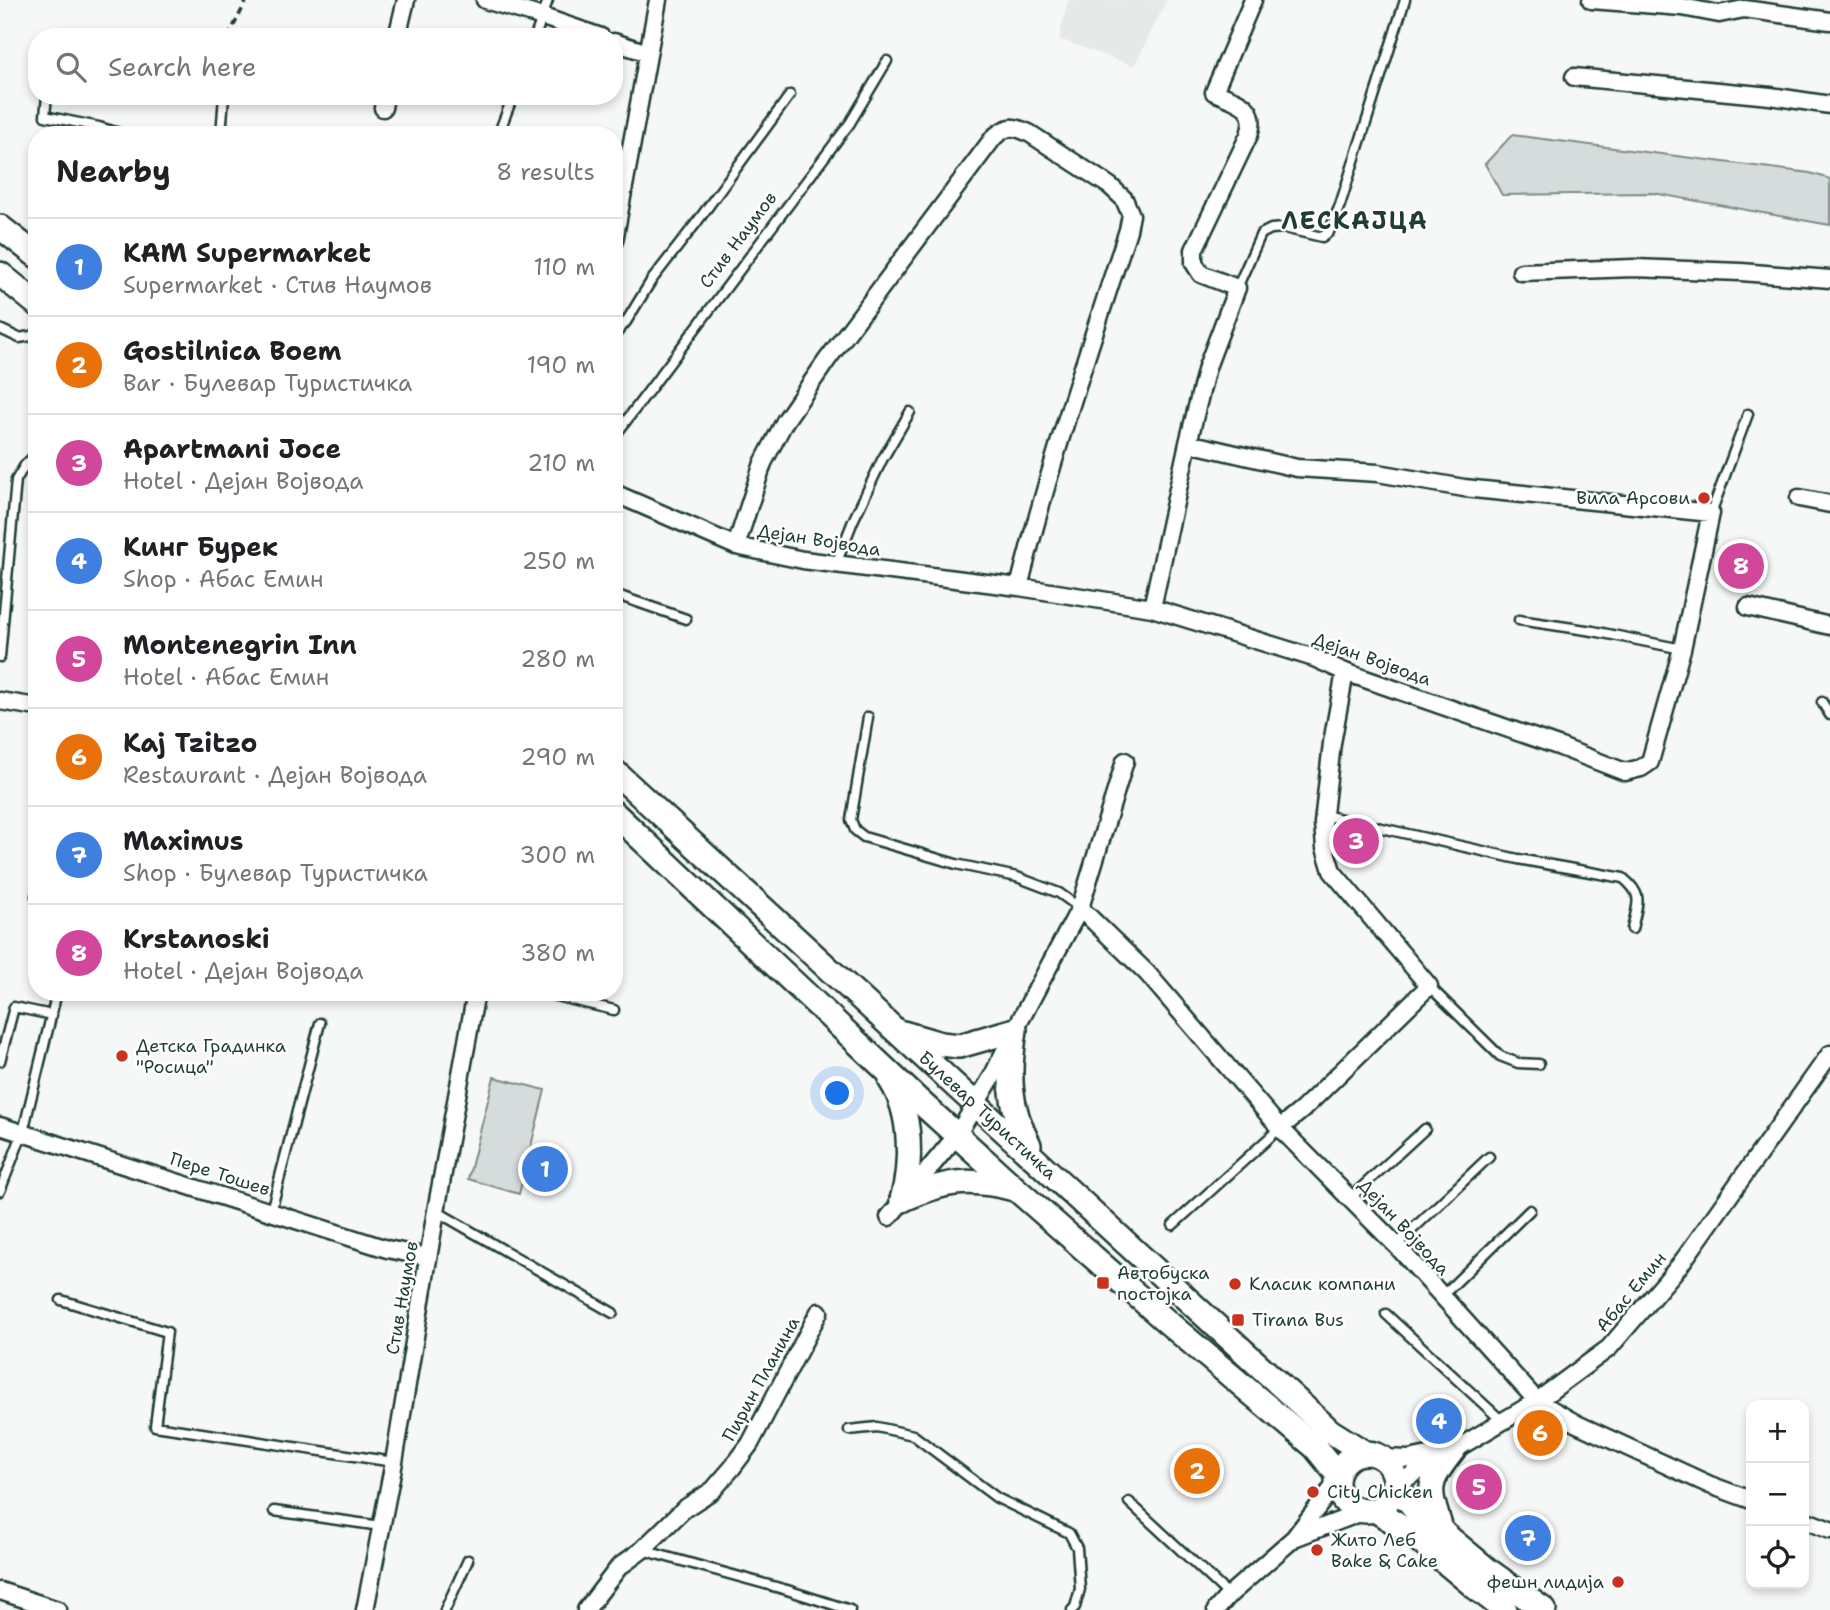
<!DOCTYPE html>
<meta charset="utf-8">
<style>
:root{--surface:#fff;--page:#f2f2f2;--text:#202124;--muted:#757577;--line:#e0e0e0;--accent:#111827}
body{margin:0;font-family:"Shantell Sans",sans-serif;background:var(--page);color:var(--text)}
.controls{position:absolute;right:21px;bottom:21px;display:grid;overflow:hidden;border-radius:14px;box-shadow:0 4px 10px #0003}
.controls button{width:63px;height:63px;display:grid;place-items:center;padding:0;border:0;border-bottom:2px solid var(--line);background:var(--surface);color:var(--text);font:35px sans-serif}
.you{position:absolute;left:838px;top:1094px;width:24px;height:24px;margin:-18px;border:5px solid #fff;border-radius:50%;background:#1a73e8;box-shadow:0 0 0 10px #1a73e833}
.badge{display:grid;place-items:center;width:46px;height:46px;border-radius:50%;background:var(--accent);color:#fff;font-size:23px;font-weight:700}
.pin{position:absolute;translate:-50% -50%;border:4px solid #fff;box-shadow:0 2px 7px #0006}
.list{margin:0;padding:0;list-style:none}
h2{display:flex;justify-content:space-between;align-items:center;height:91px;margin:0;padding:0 28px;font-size:30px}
h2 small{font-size:23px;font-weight:400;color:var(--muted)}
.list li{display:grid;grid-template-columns:46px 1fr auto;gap:21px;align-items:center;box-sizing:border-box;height:98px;padding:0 28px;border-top:2px solid var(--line)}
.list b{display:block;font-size:26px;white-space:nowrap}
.list p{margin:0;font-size:23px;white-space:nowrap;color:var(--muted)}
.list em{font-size:23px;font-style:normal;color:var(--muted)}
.icon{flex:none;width:38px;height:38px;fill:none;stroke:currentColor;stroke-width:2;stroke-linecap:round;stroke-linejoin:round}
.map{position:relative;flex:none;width:1830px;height:1610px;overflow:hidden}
.search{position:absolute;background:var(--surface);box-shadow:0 4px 10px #0003;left:28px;top:28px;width:595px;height:77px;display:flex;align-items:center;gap:18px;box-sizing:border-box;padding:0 24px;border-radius:28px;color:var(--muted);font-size:26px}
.panel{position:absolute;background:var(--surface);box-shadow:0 4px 10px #0003;left:28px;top:126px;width:595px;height:875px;border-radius:28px}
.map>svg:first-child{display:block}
.built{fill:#e6e9e8}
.green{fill:#d6dcdb;stroke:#7a8c88;stroke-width:2}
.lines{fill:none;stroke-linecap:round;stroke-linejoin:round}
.service-casing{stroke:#1f3d34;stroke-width:13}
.minor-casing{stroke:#1f3d34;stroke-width:21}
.secondary-casing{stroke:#1f3d34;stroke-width:28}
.path{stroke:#1f3d34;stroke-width:3.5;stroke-dasharray:7 5;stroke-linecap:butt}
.service{stroke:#fff;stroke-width:8}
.minor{stroke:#fff;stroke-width:16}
.secondary{stroke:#fff;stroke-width:23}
.poi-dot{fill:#c8321e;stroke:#fff;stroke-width:2.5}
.labels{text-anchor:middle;stroke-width:5;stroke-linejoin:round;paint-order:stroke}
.street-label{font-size:18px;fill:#1f3d34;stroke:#fff}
.poi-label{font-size:18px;fill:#1f3d34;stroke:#fff;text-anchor:start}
.district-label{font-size:24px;font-weight:bold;letter-spacing:2px;fill:#1f3d34;stroke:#fff}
</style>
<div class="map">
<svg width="1830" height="1610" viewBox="0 0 1830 1610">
<rect width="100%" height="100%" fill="#f6f7f7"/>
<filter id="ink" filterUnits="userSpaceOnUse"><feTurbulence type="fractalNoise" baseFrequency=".0143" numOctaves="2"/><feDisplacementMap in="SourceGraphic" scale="14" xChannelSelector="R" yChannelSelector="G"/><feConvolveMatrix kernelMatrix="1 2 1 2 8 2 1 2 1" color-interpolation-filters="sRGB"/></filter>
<g filter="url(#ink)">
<path class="built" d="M1068 0H1167L1134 66 1059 39Z"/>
<path class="green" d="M1512 135 1810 173 1830 179V225L1653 193 1502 195 1485 164Z
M494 1077 545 1090 519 1194 468 1179Z"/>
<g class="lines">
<defs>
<path id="service" d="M535 37 548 0
M47 96 45 116 99 127 126 135
M221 135 224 96
M498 135 513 96
M1237 288 1261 234 1271 229 1284 228 1322 237 1329 232 1340 205 1405 0
M0 329 19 338 37 335
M614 336 626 322 651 281 697 222 790 95
M614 437 850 123 887 61
M1711 513 1748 414
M836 564 853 521 882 460 910 412
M614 594 686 619
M1519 620 1593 631 1682 649
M0 657 16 480 25 465 37 453
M1822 702 1830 715
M868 717 851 820 855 830 864 837 956 864 1017 877 1059 893 1080 908
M1324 815 1518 859 1623 878C1645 896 1637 904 1632 929
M36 896 37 894
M1429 986 1500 1056 1518 1063 1539 1064
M539 992 614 1010
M0 1061 14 1007 52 1015
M0 1191 23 1132 57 992
M1350 1198 1425 1129
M271 1211 320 1023
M436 1211 613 1313
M1173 1225 1280 1128
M1396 1245 1489 1157
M1442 1296 1530 1210
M61 1300 167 1332 155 1426 394 1462
M1386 1314 1502 1421
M849 1430 877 1427 913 1435 997 1498 1069 1533 1077 1548 1080 1589 1075 1607 1072 1610
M1129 1502 1229 1595
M274 1511 381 1526
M642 1550 787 1590 850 1610
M445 1610 468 1560"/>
<path id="minor" d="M485 0 543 17 601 37
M1591 0 1682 7 1719 14 1744 9 1830 21
M397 37 406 0
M614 42 648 53
M1574 77 1770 96 1830 105
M383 108 385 96
M614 241 658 0
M1521 272 1634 268 1741 272 1830 279
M614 493 736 546 803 560 1019 587 1152 608 1314 658 1345 672 1558 746 1625 772 1641 768 1650 762 1682 649 1711 513 1464 488 1378 473 1297 468 1188 443
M1799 498 1830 504
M736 546 763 463 785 421 827 360 994 137C1008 125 1013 126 1029 133L1110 186 1124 199 1131 215 1128 230C1089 349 1049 466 1019 587
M1748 607 1830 626
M1152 608 1188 443 1207 367 1237 288 1201 274 1194 263V250L1249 135C1259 105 1237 102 1214 92L1253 0
M0 701 37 707
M1080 908 1147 973 1280 1128 1396 1245 1537 1401 1577 1424 1710 1485 1751 1500
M0 1126 387 1249 428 1257
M1280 1128 1302 1110 1429 986 1332 871 1325 848 1323 823 1332 743 1345 672
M889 1217 957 1135 992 1077 1015 1030 1080 908 1125 761
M1382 1458 1409 1459 1438 1453
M1395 1485 1537 1401 1609 1348 1680 1265 1830 1054
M1804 1520 1830 1530
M1294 1538 1337 1482
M0 1591 58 1610
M365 1610 394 1462 436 1211 476 992
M586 1610 619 1567 642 1550 684 1509 713 1490 732 1468 750 1444 819 1312
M1216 1610 1229 1595 1294 1538 1365 1511"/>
<g id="secondary">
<path d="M0 227 37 256"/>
<path d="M0 274 37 304"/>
<path id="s1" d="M614 771 1330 1431 1365 1453"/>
<path d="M614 813 918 1100 1016 1189 1166 1321 1315 1447 1338 1475"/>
<path d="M903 1033 941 1044 959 1046 1015 1030C1008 1075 1008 1104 1029 1145"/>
<path d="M891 1081C912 1113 912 1164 902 1200"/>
<path d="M902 1200C944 1181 969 1177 1014 1189"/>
<circle cx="1366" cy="1482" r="29"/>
<path d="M1395 1485 1418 1512 1489 1571 1544 1610"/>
<path d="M1375 1510 1404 1528 1475 1587 1505 1610"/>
<path d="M1442 1532C1428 1488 1425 1486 1454 1449"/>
</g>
</defs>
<use href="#service" class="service-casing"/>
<use href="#minor" class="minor-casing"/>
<use href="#secondary" class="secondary-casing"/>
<path class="path" d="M228 37 247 0"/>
<use href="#service" class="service"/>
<use href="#minor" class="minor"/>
<use href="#secondary" class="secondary"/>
</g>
</g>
<g class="poi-dot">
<circle cx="1704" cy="498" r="7"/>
<circle cx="122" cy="1056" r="7"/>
<rect x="1096" y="1276" width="14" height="14" rx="3.5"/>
<circle cx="1235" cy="1284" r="7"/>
<rect x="1231" y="1313" width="14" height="14" rx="3.5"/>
<circle cx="1313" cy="1492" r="7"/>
<circle cx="1317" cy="1550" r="7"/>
<circle cx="1618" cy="1582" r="7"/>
</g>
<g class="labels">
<g class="street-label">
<text transform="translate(738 240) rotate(-53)" y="6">Стив Наумов</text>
<text transform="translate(819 540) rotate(9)" y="6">Дејан Војвода</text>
<text transform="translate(1372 659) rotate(20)" y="6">Дејан Војвода</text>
<text dy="6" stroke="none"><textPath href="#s1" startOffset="508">Булевар Туристичка</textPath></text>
<text transform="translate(220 1174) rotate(18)" y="6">Пере Тошев</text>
<text transform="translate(1404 1227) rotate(47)" y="6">Дејан Војвода</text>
<text transform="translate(1631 1292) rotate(-50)" y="6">Абас Емин</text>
<text transform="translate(402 1298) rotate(-80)" y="6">Стив Наумов</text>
<text transform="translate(761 1379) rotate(-61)" y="6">Пирин Планина</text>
</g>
<g class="poi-label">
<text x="1690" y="504" text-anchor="end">Вила Арсови</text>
<text x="136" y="1052">Детска Градинка<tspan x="136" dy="21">"Росица"</tspan></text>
<text x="1117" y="1279">Автобуска<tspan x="1117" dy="21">постојка</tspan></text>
<text x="1249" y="1290">Класик компани</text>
<text x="1252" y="1326">Tirana Bus</text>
<text x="1327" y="1498">City Chicken</text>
<text x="1331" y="1546">Жито Леб<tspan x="1331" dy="21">Bake &amp; Cake</tspan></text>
<text x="1604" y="1588" text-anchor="end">фешн лидија</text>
</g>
<g class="district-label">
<text x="1355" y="229">ЛЕСКАЈЦА</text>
</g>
</g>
</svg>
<div class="controls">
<button>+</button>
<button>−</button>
<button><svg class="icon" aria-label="locate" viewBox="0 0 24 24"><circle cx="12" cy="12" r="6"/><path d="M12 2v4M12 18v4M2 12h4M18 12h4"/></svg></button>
</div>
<div class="you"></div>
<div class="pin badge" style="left:545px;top:1169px;background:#3f7fe0">1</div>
<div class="pin badge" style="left:1197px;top:1471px;background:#e8710a">2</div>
<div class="pin badge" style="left:1356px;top:841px;background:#d1479c">3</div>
<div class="pin badge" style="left:1439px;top:1421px;background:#3f7fe0">4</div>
<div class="pin badge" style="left:1479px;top:1487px;background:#d1479c">5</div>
<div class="pin badge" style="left:1540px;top:1433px;background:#e8710a">6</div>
<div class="pin badge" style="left:1528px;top:1538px;background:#3f7fe0">7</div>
<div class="pin badge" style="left:1741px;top:566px;background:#d1479c">8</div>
<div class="search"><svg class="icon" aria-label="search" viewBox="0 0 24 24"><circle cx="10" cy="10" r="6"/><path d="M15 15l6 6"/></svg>Search here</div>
<section class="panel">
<h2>Nearby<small>8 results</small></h2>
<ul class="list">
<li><span class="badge" style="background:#3f7fe0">1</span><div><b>KAM Supermarket</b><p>Supermarket · Стив Наумов</p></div><em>110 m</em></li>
<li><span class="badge" style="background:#e8710a">2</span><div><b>Gostilnica Boem</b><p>Bar · Булевар Туристичка</p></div><em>190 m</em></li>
<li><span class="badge" style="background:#d1479c">3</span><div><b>Apartmani Joce</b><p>Hotel · Дејан Војвода</p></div><em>210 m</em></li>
<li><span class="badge" style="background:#3f7fe0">4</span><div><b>Кинг Бурек</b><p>Shop · Абас Емин</p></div><em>250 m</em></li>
<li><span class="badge" style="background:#d1479c">5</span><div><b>Montenegrin Inn</b><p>Hotel · Абас Емин</p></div><em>280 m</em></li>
<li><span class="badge" style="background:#e8710a">6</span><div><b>Kaj Tzitzo</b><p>Restaurant · Дејан Војвода</p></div><em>290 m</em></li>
<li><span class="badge" style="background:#3f7fe0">7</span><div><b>Maximus</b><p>Shop · Булевар Туристичка</p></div><em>300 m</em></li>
<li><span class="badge" style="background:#d1479c">8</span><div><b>Krstanoski</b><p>Hotel · Дејан Војвода</p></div><em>380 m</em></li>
</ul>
</section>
</div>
